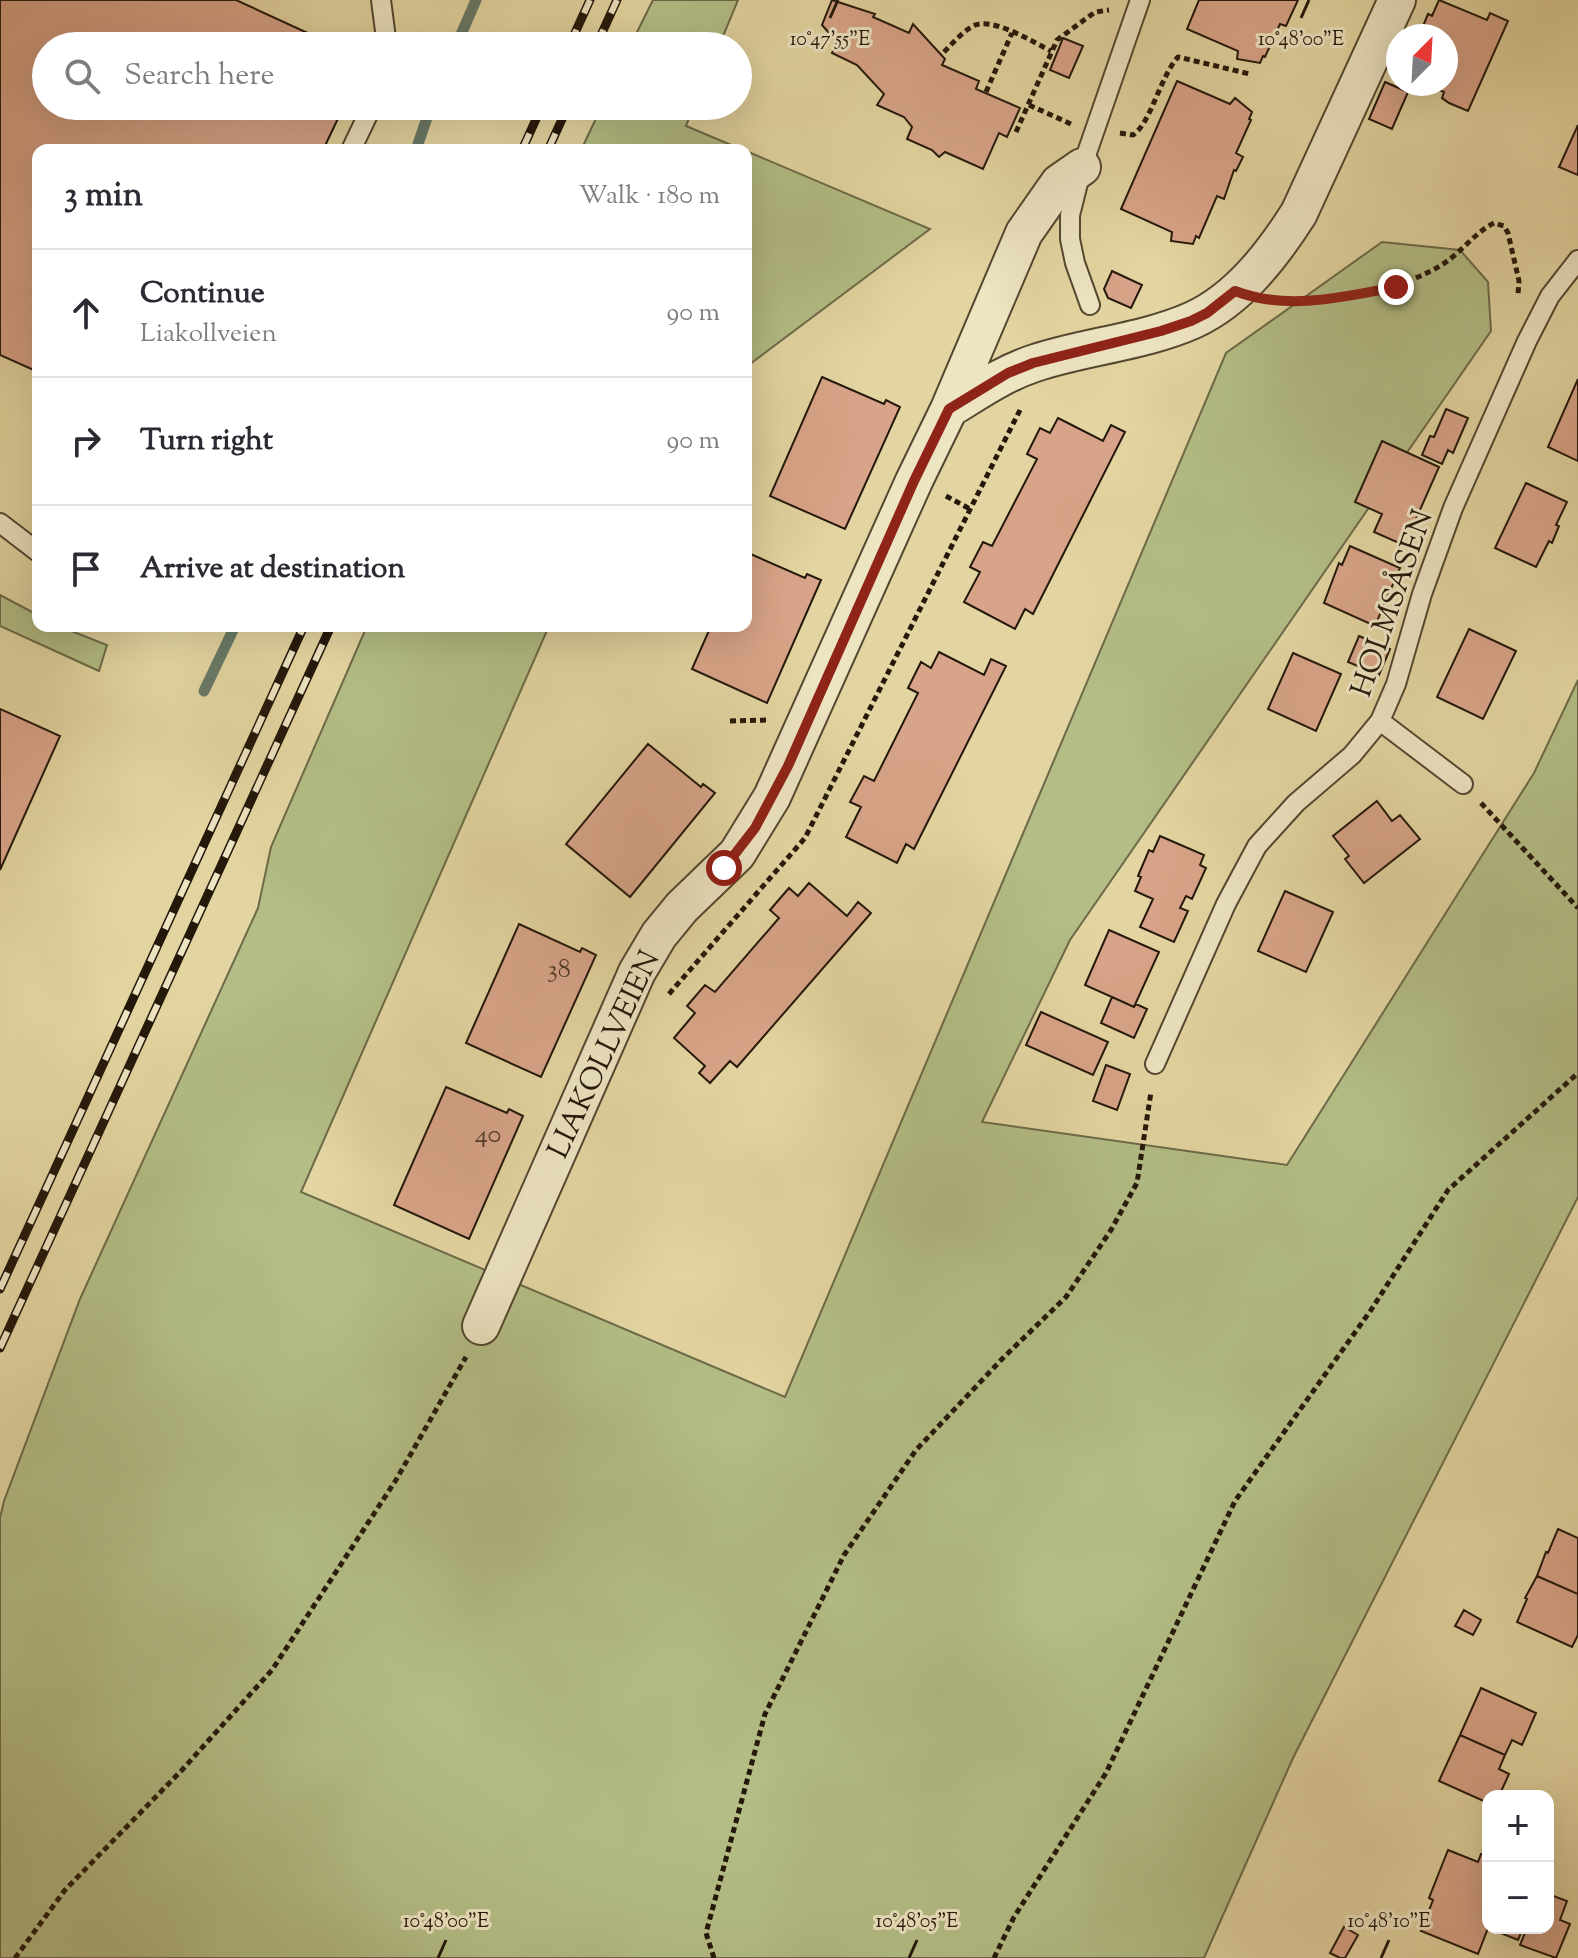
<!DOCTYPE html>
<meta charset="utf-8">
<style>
:root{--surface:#fff;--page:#f7f7f7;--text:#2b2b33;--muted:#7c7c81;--line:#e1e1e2}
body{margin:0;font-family:"Sorts Mill Goudy",serif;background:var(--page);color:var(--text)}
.controls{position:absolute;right:24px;bottom:24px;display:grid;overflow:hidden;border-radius:16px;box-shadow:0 8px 32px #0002}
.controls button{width:72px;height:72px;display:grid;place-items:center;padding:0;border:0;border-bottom:2px solid var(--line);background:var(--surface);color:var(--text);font:40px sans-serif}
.compass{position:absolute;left:1386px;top:24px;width:72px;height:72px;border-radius:50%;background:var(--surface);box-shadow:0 8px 32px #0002;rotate:24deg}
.stop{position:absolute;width:24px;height:24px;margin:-18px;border:6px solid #8f2418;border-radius:50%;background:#fff}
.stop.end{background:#8f2418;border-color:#fff;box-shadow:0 2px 8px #0008}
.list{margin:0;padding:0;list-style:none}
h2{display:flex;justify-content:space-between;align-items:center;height:104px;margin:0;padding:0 32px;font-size:34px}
h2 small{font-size:26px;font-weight:400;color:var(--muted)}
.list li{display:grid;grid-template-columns:52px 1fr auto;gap:24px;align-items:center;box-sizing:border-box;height:128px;padding:0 32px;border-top:2px solid var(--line)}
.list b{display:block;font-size:30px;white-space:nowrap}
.list p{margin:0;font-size:26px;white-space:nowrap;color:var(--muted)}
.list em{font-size:26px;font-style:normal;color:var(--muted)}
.icon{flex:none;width:44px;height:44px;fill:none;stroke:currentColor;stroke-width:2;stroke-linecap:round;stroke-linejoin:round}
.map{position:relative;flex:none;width:1578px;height:1958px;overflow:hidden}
.search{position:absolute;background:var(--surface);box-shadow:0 8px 32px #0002;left:32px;top:32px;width:720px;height:88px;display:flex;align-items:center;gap:20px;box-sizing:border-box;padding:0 28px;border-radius:44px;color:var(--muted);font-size:30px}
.panel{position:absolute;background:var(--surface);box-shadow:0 8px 32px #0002;left:32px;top:144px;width:720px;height:488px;border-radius:16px}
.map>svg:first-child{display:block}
.green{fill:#b3bd85;stroke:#6c6a48;stroke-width:2}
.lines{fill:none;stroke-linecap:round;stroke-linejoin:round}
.stream{stroke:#687967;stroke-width:11}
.building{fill:#d8a489;stroke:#24180a;stroke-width:2}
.lane-casing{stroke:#544730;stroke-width:22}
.street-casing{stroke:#544730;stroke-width:40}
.path{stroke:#24180a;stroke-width:5;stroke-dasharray:6 4;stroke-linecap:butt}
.lane{stroke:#ede4c2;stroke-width:18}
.street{stroke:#ede4c2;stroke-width:36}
.rail-casing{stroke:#24180a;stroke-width:9}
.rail{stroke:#ede4c2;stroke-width:6;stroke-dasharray:18;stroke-linecap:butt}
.route{stroke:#8f2418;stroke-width:10}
.ticks{fill:none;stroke:#24180a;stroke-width:3}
.labels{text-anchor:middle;stroke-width:6;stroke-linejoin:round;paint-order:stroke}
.number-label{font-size:26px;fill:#513b2a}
.street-label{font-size:30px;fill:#24180a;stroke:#ede4c2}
.ticks-label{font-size:20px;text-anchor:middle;fill:#24180a;stroke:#ede4c2;stroke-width:6;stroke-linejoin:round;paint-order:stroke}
</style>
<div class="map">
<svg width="1578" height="1958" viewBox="0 0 1578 1958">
<rect width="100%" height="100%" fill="#e3d5a1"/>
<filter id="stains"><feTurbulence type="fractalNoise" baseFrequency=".0025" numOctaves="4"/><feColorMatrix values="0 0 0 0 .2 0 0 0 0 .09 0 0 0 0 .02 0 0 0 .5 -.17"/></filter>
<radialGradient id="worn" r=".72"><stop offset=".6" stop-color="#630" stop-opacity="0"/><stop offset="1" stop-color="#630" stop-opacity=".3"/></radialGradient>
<path class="green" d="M653 0H738L719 46H630Z
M602 106H694L686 126 743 150H581Z
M746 151 930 229 746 367Z
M1382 242 1460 250 1488 282 1491 331 1070 940 982 1122 1287 1165 1534 773 1578 680V1197L1293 1758 1204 1958H0V1518L4 1501 80 1299 258 908 271 847 367 626H549L301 1192 785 1397 1226 353Z
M0 595 38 615V626H59L107 645 99 671 0 626Z"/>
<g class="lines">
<path class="stream" d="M456 46 476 0
M416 150 431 106
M204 691 235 626"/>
</g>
<path class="building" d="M0 0H236L336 46H46V106H344L323 150H38V372L0 355Z
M832 0 875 14 873 17 909 33 913 24 945 59 942 65 979 81 976 89 1020 108 1007 137 999 133 983 169 945 152 939 157 932 150 907 139 912 127 904 117 877 105 884 94 857 65 832 53 837 42 822 25Z
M1199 0H1298L1286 26 1280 24 1265 57 1263 56 1260 63 1237 59 1238 51 1187 29Z
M1439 0 1487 20 1490 13 1508 21 1468 111 1449 103 1442 98 1444 92 1426 84H1446V36H1419L1428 14 1432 16Z
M1063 38 1083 46 1069 78 1050 70Z
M1177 81 1230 104 1235 98 1252 112 1249 119 1251 120 1236 153 1243 157 1236 171 1234 170 1224 199 1217 196 1199 238 1196 236 1193 244 1171 241 1172 232 1121 209Z
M1385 82 1408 92 1392 129 1369 119Z
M1578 125V175L1559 167Z
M1112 271 1142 285 1131 308 1108 298 1104 289Z
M822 377 884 404 886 400 900 407 845 529 770 496Z
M1578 379V461L1548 447Z
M1446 409 1468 418 1453 453 1448 450 1442 464 1422 455 1430 436 1434 437Z
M1058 418 1103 441 1111 425 1125 432 1033 614 1025 609 1015 629 964 602 980 572 970 567 983 542 992 546 1037 459 1027 454 1040 428 1050 433Z
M1382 441 1439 467 1412 528 1407 525 1399 543 1374 532 1382 514 1355 502Z
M1526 483 1567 502 1556 525 1559 526 1552 543 1549 541 1536 567 1495 548Z
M1350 546 1400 568 1375 626 1324 603 1339 563 1342 565Z
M746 552 805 578 807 574 821 580 767 703 692 669 711 626H746Z
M1469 629 1516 651 1483 719 1437 697Z
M1359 636 1390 649 1379 675 1348 662Z
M939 652 984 675 991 659 1006 666 914 849 906 844 897 863 846 837 861 807 850 802 864 776 874 781 918 693 908 688 921 662 931 668Z
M1293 653 1341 674 1316 731 1268 709Z
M0 709 60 736 0 870Z
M648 744 701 787 703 784 715 793 630 897 566 844Z
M1377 801 1392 821 1400 815 1420 839 1364 883 1345 859 1349 856 1333 836Z
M1160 836 1204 855 1200 865 1206 868 1192 899 1186 896 1180 908 1188 911 1174 942 1140 927 1153 899 1135 891 1141 877 1138 876 1149 850 1153 852Z
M809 883 847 916 858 902 871 913 737 1067 730 1061 710 1083 699 1073 705 1066 674 1038 695 1013 687 1006 705 985 715 992 779 918 770 910 789 888 798 896Z
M1285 891 1333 912 1306 972 1258 951Z
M519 924 580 952 582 948 596 955 541 1077 466 1043Z
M1109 930 1159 952 1134 1007 1085 985Z
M1112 997 1134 1007 1136 1004 1147 1009 1134 1038 1101 1023Z
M1041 1012 1108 1042 1093 1075 1026 1045Z
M1106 1065 1130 1074 1117 1110 1093 1101Z
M446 1087 507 1113 509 1109 523 1116 469 1239 394 1205Z
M1558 1529 1578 1538V1594L1537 1576 1546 1552 1548 1553Z
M1537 1576 1578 1594V1635L1572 1647 1517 1622 1527 1599 1525 1598Z
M1464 1610 1481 1620 1473 1635 1455 1626Z
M1481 1688 1536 1713 1522 1745 1512 1740 1505 1755 1460 1735Z
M1460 1735 1505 1755 1499 1769 1509 1774 1499 1796H1488V1803L1439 1781Z
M1448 1850 1478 1862 1481 1854 1488 1857V1902L1483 1916 1488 1918V1928L1478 1954 1421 1931 1433 1900 1429 1898Z
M1548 1894 1567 1901 1560 1920 1570 1924 1556 1958 1520 1945 1527 1928H1548Z
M1344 1927 1358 1935 1345 1958H1340L1330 1953Z
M1500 1928H1523L1518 1940 1498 1932Z"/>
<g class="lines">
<defs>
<path id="lane" d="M381 0 387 46
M351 150 372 106
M1090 305 1075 263 1070 239V215L1082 167 1140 0
M0 523 38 552
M1380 721 1463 784
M1155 1064 1226 904 1257 846 1296 803 1352 755 1380 721 1396 684 1422 594 1453 508 1527 341 1550 296 1578 260"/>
<path id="street" d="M949 409C977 392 1004 373 1035 363 1086 346 1144 342 1193 320 1239 299 1273 254 1299 213L1397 0
M481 1326 637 972 659 935 682 907 737 854 772 797 914 481 949 409 1024 233 1059 183 1082 167"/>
</defs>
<use href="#lane" class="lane-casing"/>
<use href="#street" class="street-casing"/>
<path class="path" d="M944 52C953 43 962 32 973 26 992 16 1033 42 1051 51
M986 92 1012 33
M1029 105 1071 124
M1016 132 1057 40 1095 12 1109 10
M1120 133 1133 135C1151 123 1160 77 1178 57L1250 74
M1279 301C1323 307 1409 288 1446 262 1463 250 1476 232 1494 223L1504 226 1508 233 1519 281 1518 294
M946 496 970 509
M730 721 769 720
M1481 803 1578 908
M669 994 805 838 1020 410
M15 1958 65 1890 182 1770 272 1670 396 1480 466 1357
M714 1958 706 1933 765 1714 844 1555 916 1450 1003 1358 1066 1297 1111 1230 1137 1183 1151 1092
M994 1958 1014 1917 1106 1773 1235 1501 1371 1310 1448 1190 1578 1073"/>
<use href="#lane" class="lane"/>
<use href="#street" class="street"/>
<defs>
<path id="rail" d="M569 46 590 0
M596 46 617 0
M522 150 542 106
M548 150 568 106
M0 1289 304 626
M0 1348 331 626"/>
</defs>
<use href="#rail" class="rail-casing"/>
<use href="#rail" class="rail"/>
</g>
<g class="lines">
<path class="route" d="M724 868 755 828 788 766 914 481 949 409 1008 373 1033 363 1161 331 1191 321 1207 313 1235 291C1287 311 1343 297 1396 287"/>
</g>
<path class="ticks" d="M830 18 838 0M1301 18 1309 0M438 1958 446 1940M909 1958 917 1940M1381 1958 1389 1940"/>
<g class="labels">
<g class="number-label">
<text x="559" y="977">38</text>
<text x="488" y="1142">40</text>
</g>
<g class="street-label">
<text transform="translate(1391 603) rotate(-71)" y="10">HOLMSÅSEN</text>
<text transform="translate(603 1054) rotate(-65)" y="10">LIAKOLLVEIEN</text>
</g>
</g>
<g class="ticks-label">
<text x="830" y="45">10°47'55"E</text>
<text x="1301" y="45">10°48'00"E</text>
<text x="446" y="1927">10°48'00"E</text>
<text x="917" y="1927">10°48'05"E</text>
<text x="1389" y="1927">10°48'10"E</text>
</g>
<rect width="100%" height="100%" filter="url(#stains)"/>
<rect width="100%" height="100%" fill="url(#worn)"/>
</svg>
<div class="controls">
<button>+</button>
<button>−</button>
</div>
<svg class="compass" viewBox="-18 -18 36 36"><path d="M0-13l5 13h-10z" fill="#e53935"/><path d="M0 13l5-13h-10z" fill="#7c7c81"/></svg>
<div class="stop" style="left:724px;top:868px"></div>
<div class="stop end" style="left:1396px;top:287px"></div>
<div class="search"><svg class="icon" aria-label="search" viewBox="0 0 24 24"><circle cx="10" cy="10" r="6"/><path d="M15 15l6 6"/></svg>Search here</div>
<section class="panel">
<h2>3 min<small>Walk · 180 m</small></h2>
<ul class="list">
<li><svg class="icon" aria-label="ahead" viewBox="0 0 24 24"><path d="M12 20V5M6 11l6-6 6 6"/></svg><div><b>Continue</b><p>Liakollveien</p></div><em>90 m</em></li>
<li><svg class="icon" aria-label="right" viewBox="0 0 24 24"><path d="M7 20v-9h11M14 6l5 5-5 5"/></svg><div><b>Turn right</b></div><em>90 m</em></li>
<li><svg class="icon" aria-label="arrive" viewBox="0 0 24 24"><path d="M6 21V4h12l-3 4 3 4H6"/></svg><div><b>Arrive at destination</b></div></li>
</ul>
</section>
</div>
